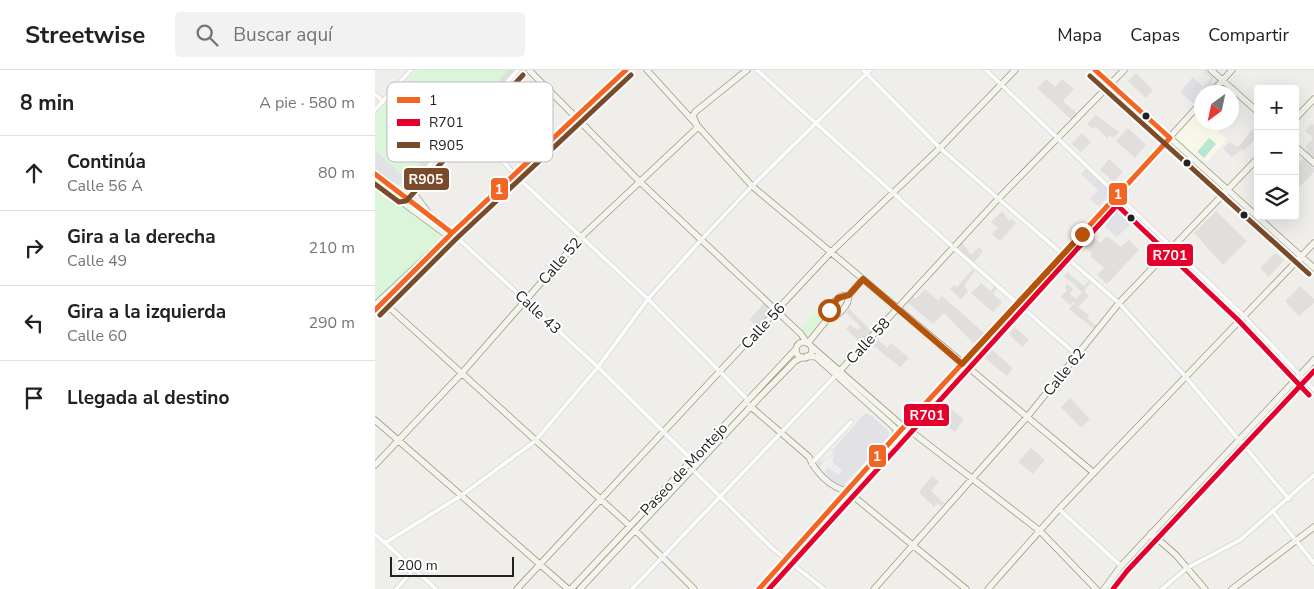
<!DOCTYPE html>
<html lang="es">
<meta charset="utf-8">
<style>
:root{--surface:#fff;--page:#f2f2f2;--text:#202124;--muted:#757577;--line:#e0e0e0}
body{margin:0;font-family:"Nunito Sans",sans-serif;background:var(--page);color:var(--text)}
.controls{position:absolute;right:15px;top:15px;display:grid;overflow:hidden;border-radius:5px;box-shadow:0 5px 20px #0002}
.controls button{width:45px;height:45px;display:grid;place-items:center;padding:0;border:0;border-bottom:1px solid var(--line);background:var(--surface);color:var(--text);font:25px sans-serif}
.compass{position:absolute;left:819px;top:15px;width:45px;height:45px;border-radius:50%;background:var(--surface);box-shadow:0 5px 20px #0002;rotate:213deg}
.scale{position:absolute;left:15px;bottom:12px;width:124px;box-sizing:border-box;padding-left:5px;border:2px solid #222;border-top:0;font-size:14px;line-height:18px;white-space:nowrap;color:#222;-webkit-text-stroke:4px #fff;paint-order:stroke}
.stop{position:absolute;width:15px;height:15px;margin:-11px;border:4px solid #b45309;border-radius:50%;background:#fff}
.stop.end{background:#b45309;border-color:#fff;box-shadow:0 1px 5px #0008}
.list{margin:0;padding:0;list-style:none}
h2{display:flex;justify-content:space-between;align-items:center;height:65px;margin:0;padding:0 20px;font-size:21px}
h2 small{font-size:16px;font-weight:400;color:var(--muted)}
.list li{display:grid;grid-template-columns:32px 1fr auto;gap:15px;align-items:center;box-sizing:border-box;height:75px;padding:0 20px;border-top:1px solid var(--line)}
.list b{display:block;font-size:19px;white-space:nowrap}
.list p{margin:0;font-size:16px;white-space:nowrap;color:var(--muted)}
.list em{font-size:16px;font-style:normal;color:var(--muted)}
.icon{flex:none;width:28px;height:28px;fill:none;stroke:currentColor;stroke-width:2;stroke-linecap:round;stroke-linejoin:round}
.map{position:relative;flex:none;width:939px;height:519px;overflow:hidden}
header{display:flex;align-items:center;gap:30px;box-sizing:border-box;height:70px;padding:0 25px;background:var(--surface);border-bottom:1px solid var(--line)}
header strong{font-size:24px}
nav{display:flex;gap:28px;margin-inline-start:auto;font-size:18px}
.search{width:350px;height:45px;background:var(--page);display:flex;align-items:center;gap:12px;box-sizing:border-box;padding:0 18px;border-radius:5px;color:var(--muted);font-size:19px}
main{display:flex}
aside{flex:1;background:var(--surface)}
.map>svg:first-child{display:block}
.education{fill:#f8f7e8}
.park{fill:#daf5da}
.pitch{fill:#b7e6d2}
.parking{fill:#e0dfde}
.plaza{fill:#e2e1e5;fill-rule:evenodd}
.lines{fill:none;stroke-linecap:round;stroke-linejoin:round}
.street-casing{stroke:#c9c8c7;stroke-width:5}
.secondary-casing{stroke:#999a82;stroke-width:7}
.street{stroke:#fdfcfc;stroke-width:4}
.secondary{stroke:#f4f4ed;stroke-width:5.5}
.bus-1-casing{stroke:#fff;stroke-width:9}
.bus-2-casing{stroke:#fff;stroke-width:9}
.bus-3-casing{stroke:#fff;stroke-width:9}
.bus-1{stroke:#f26522;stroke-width:5}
.bus-2{stroke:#e4002b;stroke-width:5}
.bus-3{stroke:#7a4b2a;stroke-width:5}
.route{stroke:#b45309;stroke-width:6}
.bus-dot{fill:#222;stroke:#fff;stroke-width:2}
.labels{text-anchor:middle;stroke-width:4;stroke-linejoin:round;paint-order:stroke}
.street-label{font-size:15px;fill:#222;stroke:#fff}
.key{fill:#fff;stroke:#bdbdbd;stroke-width:1}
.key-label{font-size:14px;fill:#222}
.line-badge{stroke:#fff;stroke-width:2}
.badge-label{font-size:14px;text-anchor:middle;font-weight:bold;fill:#fff}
</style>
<header>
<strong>Streetwise</strong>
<div class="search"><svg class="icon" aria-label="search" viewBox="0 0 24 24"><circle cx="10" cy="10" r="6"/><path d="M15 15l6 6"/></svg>Buscar aquí</div>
<nav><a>Mapa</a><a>Capas</a><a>Compartir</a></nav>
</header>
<main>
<aside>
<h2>8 min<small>A pie · 580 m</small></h2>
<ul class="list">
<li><svg class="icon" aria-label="ahead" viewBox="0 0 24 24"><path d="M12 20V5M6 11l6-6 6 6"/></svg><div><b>Continúa</b><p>Calle 56 A</p></div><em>80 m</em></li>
<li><svg class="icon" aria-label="right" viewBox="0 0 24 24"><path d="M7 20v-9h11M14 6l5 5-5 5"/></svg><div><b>Gira a la derecha</b><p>Calle 49</p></div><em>210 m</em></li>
<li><svg class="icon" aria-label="left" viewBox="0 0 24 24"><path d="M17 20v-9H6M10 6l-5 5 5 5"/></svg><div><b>Gira a la izquierda</b><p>Calle 60</p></div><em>290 m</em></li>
<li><svg class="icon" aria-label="arrive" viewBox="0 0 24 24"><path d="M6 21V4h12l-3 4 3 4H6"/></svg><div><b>Llegada al destino</b></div></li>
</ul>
</aside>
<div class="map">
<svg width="939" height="519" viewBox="0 0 939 519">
<rect width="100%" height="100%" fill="#f0eeeb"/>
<path class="education" d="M823 42 826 45V52L834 53 852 69 831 93 827 88 824 91 801 70 800 66Z"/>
<path class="park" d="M43 0H140L20 129 63 163 65 169 0 231V45Z
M741 130 759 145 748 158H738L726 147Z
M451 228 454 231 449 247 433 265 426 258Z
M493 343 514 362V366L486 395 466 377 465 371 490 344Z"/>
<path class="pitch" d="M834 68 841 74 829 88 822 82Z"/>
<path class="parking" d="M133 0H139L101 42 97 41Z
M761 3 778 20 771 28 753 11Z
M671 9 680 17 687 9 699 19 688 31 703 44 697 50 662 18Z
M721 45 744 62 738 68 735 65 732 68 721 57 718 59 712 54Z
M937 53 939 55V89L931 82 933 79 930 77 938 68 930 61Z
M753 58 771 75 760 88 741 71Z
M78 59H84L35 112 30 110Z
M878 59 880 61 883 59V69L879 70 869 81 867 79 857 87 848 79 854 72 863 77Z
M707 63 716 72 706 82 697 74Z
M928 88 939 98V102L920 122V97Z
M734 89 748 102 739 112 725 100Z
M627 141 634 151 636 149 641 153 625 171 617 164 623 158 616 152Z
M841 141 872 171 848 195 819 163Z
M716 165 725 173 732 166 746 177 754 170 764 180 732 214 722 205 729 198 715 186 717 183 711 178 714 175 710 171Z
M587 172 596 185 604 177 608 181 599 193 583 180Z
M900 183 909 190 894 207 885 198Z
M598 199 600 201 589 216 593 221 586 229 575 219 579 215 582 217Z
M692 202 709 216 714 211 716 212 709 221 714 226 703 237 714 245 712 248 723 257 720 260 694 239 698 234 702 235 698 232 695 235 686 227 692 220 690 218 692 213 698 219 695 224 701 229 707 222 689 206Z
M606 213 615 221 619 217 622 219 618 224 627 232 618 242 596 223Z
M925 216 939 229V233L924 246 910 231Z
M550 219 563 230 567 226 609 263 599 274 569 243 558 254 533 233 538 227 541 229Z
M389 233 395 238 394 242 382 256 374 250Z
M474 238 497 262 487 274 471 259 475 254 482 260 486 257 471 243Z
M640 257 654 270 647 277 634 264Z
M500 267 512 278 516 273 534 288 525 297 495 273Z
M607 276 612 281 615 278 638 298 632 306 610 288 611 286 604 279Z
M695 328 715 349 706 358 686 337Z
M565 331 589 349 580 362 550 340 552 337 557 341Z
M656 378 670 390 658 404 643 392Z
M557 406 564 412 556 421 569 433 566 436 562 433 559 437 544 422Z"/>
<path class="plaza" d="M830 0H833L832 2 839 8 836 11 838 13 843 9 844 11 834 22H830L826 18 824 21 826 24V30L821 36 805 22 818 7 828 17 836 8 828 2Z
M0 80 30 108 21 117 0 99Z
M711 99 736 122 724 137 715 129 723 120 706 104Z
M741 130 762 148 742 167 723 150 726 147 728 149 742 133Z
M489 344H493L495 347 496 345 513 361 514 366 466 418 440 395 455 378 458 380ZM455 379 459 382 453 389 460 384 457 392 467 400 463 405 453 397 449 403 444 399 451 387 447 392 445 390Z"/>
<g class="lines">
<defs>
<path id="street" d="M382 0 579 178 703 286
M488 0 565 78 744 233 810 306 914 429
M611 0 868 245 939 320
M0 24 8 32
M0 40 36 0
M94 52 140 105 273 229 373 330
M27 125 143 0
M77 163 223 297 317 390
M436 394 476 352
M317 399 397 478 449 519
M684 439 746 496
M899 443 939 493
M0 464 61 519
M10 473 87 425 160 371 223 297 273 229 325 171 377 116 495 0
M21 519 39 499
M257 519 461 305
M787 519 812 498 865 470 939 405"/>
<path id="secondary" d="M154 0 264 111 426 264 432 273
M272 0 377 116 719 403
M720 0 939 198
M836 0 883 42
M837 22 857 0
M920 49 939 29
M920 76 939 93
M0 104 77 163
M0 112 73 166
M34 117 52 141
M6 230 255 456
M0 235 251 0
M454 247C451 237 463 224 474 225
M421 280a8 8 0 1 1 16 0a8 8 0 1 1-16 0Z
M433 273 454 247C464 247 474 235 474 225L488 209
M436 276 525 354 533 359 665 461 721 519
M432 286 441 287 521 359V365
M461 305 623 129 749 0
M375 336 434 387C440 402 456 418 472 421L591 519
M0 350 193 519
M0 395 86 304 206 167 321 59 322 55 318 46 320 42 372 0
M260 460 319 519
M776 463 801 485 830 519
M142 519 456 182 565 78 640 0
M196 519 421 279
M205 519 383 329 420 291 428 287
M384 519 526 360 826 33
M499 519 652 347 744 233 883 88
M613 519 684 439 939 173
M729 519 746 496 939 290
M857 519 939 457"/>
</defs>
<use href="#street" class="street-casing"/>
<use href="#secondary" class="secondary-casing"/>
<use href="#street" class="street"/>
<use href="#secondary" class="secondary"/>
<defs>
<path id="bus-1" d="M0 104 77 163
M0 240 77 163 251 0
M384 519 526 360 795 68 720 0"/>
<path id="bus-2" d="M394 519 742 135 863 250 934 325
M738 519 752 501 939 301"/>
<path id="bus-3" d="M715 6 934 204
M0 114 24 132 31 131 148 5
M5 245 82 168 256 5"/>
</defs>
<use href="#bus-1" class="bus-1-casing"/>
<use href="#bus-2" class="bus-2-casing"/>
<use href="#bus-3" class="bus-3-casing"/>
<use href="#bus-1" class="bus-1"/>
<use href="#bus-2" class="bus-2"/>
<use href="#bus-3" class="bus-3"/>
</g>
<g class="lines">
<path class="route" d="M454 240 463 228 474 225 488 209 587 294 707 164"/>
</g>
<g class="bus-dot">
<circle cx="771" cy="46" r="4.5"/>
<circle cx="812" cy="93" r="4.5"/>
<circle cx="869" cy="145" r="4.5"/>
<circle cx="756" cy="148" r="4.5"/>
</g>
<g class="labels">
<g class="street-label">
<text transform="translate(185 191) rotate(-49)" y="5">Calle 52</text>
<text transform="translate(163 242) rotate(43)" y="5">Calle 43</text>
<text transform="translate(388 256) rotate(-47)" y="5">Calle 56</text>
<text transform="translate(493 271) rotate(-47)" y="5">Calle 58</text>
<text transform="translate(689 302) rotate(-51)" y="5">Calle 62</text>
<text transform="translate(309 399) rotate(-47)" y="5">Paseo de Montejo</text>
</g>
</g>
<rect x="12" y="12" width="166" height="80" rx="8" class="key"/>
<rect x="22" y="27" width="23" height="6" fill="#f26522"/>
<rect x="22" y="49" width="23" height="7" fill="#e4002b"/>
<rect x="22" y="72" width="23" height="6" fill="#7a4b2a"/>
<g class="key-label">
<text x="54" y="35">1</text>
<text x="54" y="57">R701</text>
<text x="54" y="80">R905</text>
</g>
<g class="line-badge">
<rect x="28" y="97" width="47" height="24" rx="5" fill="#7a4b2a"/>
<rect x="115" y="107" width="19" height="24" rx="5" fill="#f26522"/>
<rect x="733" y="112" width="20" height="24" rx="5" fill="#f26522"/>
<rect x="771" y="173" width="48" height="24" rx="5" fill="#e4002b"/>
<rect x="528" y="333" width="47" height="24" rx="5" fill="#e4002b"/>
<rect x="493" y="374" width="19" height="24" rx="5" fill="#f26522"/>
</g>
<g class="badge-label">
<text x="51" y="114">R905</text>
<text x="124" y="124">1</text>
<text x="743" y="129">1</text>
<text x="795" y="190">R701</text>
<text x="552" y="350">R701</text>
<text x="502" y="391">1</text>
</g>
</svg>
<div class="controls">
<button>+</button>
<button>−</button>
<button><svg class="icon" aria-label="layers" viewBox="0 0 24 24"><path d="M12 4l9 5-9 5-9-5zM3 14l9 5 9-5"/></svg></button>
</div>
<svg class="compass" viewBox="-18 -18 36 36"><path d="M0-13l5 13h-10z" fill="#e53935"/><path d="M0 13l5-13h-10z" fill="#757577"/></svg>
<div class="scale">200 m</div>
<div class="stop" style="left:454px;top:240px"></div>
<div class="stop end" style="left:707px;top:164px"></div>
</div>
</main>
